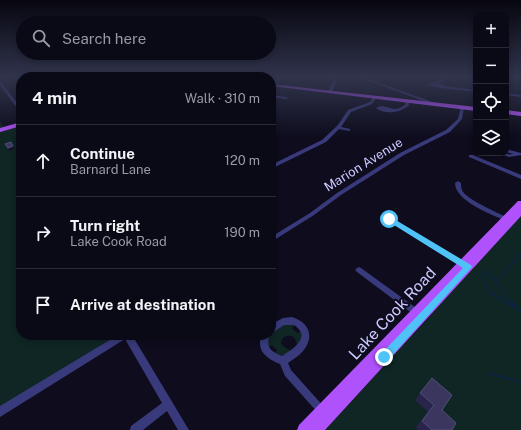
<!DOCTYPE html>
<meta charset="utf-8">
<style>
:root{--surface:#0a0916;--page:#181723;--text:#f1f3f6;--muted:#999aa1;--line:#2a2a35}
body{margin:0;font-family:"Public Sans",sans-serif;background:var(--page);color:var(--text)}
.controls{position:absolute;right:12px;top:12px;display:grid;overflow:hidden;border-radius:8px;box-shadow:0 2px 6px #0003}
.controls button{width:36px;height:36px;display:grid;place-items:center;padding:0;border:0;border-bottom:1px solid var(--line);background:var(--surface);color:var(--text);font:20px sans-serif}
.stop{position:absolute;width:12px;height:12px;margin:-9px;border:3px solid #4fc3f7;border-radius:50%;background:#fff}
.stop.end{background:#4fc3f7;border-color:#fff;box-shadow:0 1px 4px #0008}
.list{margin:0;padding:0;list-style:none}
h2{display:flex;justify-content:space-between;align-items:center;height:52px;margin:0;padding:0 16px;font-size:17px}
h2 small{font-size:13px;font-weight:400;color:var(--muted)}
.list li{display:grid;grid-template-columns:26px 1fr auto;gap:12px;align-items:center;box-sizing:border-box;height:72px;padding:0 16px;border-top:1px solid var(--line)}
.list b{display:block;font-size:15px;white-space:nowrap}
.list p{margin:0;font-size:13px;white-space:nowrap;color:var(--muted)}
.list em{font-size:13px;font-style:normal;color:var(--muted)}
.icon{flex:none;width:22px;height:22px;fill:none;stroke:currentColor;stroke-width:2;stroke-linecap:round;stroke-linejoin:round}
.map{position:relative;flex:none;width:521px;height:430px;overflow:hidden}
.search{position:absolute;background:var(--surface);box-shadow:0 2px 6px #0003;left:16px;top:16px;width:260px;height:44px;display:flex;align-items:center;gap:10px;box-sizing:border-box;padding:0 14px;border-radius:22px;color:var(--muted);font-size:15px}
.panel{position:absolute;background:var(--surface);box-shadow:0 2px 6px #0003;left:16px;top:72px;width:260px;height:268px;border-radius:16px}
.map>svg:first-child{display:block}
.green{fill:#0f2624}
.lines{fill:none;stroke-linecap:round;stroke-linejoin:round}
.stream-far1{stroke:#0c2440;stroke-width:1.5}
.stream{stroke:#0c2440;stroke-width:2}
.minor{fill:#383a7b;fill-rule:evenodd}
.major{fill:#b052fb;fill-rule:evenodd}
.wall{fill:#29244b}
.shaded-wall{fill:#171330}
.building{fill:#3b365e;stroke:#514d77}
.route{fill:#4fc3f7}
.labels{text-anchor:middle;stroke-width:4;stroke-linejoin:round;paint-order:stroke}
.street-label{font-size:13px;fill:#cbc9fe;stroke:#0e0c1d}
.near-street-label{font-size:16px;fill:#cbc9fe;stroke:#0e0c1d}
</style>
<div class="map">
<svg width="521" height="430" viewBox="0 0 521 430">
<rect width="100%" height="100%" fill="#0e0c1d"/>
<path class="green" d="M0 122 3 127 2 130 21 126V335H119L0 409Z
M521 213V430H321C339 410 357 388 377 369 396 351 414 335 431 315V312Z
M289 323 296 325 292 328 297 333 302 331 301 342 297 345 295 339 292 336C286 335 282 337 281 343L283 346 291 351 281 356 274 354 277 350 272 345 268 348C268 346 267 343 268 341 269 333 282 325 289 323Z"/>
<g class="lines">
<path class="stream-far1" d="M480 271 489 292 507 303
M487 272 496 282
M512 303 496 282 521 254"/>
<path class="stream" d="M506 302 517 309
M511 302 521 312
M488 373 521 382"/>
<path class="minor" d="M0 77H3L0 79Z
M279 77H283L275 86H273V84Z
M330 77H334L337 81 332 92 330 93 328 92 333 81Z
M358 77H363L435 103 432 104Z
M445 77H450L439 83 445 86 476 90V92L441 88 425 85 435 82Z
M512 77H516L506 83V81Z
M0 82H1L21 108V112H20L0 85Z
M506 93 521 95V97L506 95Z
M271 95 286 97 288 98 286 99 271 97Z
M374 96 377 97 372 104 351 112 341 127 350 129V131L339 129 326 142 271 169V165L322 140 338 125 348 110 370 102Z
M406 100 409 101V105C401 113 385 115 376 108 388 102 391 115 405 105Z
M461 106 464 107 462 119 450 132 404 155 341 195 314 215 271 242V237L310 213 337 193 400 153 446 130 458 119Z
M506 149 521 153V155L509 157 500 154V153C504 153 509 155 513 154L506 152Z
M469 155H473L521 175V179L469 157Z
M458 181 461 183C461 186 461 189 463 192 470 201 499 213 510 219L511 220 510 221H506C491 214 455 201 455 183Z
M389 217 467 263 468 265 467 267 465 268 463 267 387 220 386 219Z
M359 267 361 268 419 310 420 312 419 314 416 315 413 314 357 272 355 270 357 268Z
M292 317C309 322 315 337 303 351 299 356 293 359 288 363L291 370 325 408 327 411 325 414 322 416 319 414 285 376 280 364C267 359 255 350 262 335H270C265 347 271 352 282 356 293 349 312 337 294 325H284L271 334V325L272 324 283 318Z
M118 335H132L189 430H178L167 411 143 430H130L131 426 162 403 125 339 0 417V406Z"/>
<path class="major" d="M271 84 476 107V111L271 86Z
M506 110 521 112V116L506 114Z
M21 122V126L0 132V128Z
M518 201H521V216L325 430H297L299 425Z"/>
</g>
<path class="wall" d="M432 378 442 410 452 430H418L416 427 428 412 415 400Z"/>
<path class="shaded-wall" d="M13 146 15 149 9 151 8 148Z"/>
<path class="building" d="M11 142 13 146 8 148 5 144Z
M432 378 452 395 442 410 456 423 452 430H432L422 421 434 405 420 393Z"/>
<linearGradient id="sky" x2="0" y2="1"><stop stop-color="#080710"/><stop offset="0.56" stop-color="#30344c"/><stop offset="1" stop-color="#30344c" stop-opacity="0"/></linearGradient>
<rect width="521" height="137" fill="url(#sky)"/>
<path class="route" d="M389 216 471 265 472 267 388 360 384 362 381 360 380 357 381 354 463 268 386 220 385 219Z"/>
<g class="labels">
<g class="street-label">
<text transform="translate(363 164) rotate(-32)" y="5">Marion Avenue</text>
</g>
<g class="near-street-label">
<text transform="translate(392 313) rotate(-47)" y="6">Lake Cook Road</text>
</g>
</g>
</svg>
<div class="controls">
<button>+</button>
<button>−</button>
<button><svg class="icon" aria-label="locate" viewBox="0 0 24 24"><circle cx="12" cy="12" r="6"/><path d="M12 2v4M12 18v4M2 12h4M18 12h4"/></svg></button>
<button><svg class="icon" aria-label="layers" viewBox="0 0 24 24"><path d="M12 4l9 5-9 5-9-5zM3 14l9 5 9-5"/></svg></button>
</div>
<div class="stop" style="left:389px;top:219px"></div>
<div class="stop end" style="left:384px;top:357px"></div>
<div class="search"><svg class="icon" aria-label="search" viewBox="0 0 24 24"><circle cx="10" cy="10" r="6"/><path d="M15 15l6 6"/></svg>Search here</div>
<section class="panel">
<h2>4 min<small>Walk · 310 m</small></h2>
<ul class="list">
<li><svg class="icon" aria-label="ahead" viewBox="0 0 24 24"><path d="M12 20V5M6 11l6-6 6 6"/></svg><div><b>Continue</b><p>Barnard Lane</p></div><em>120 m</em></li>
<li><svg class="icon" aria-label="right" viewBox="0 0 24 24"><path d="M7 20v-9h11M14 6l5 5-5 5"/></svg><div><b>Turn right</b><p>Lake Cook Road</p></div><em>190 m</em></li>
<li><svg class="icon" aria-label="arrive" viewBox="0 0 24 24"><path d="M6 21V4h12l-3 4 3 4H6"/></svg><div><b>Arrive at destination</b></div></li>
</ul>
</section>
</div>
